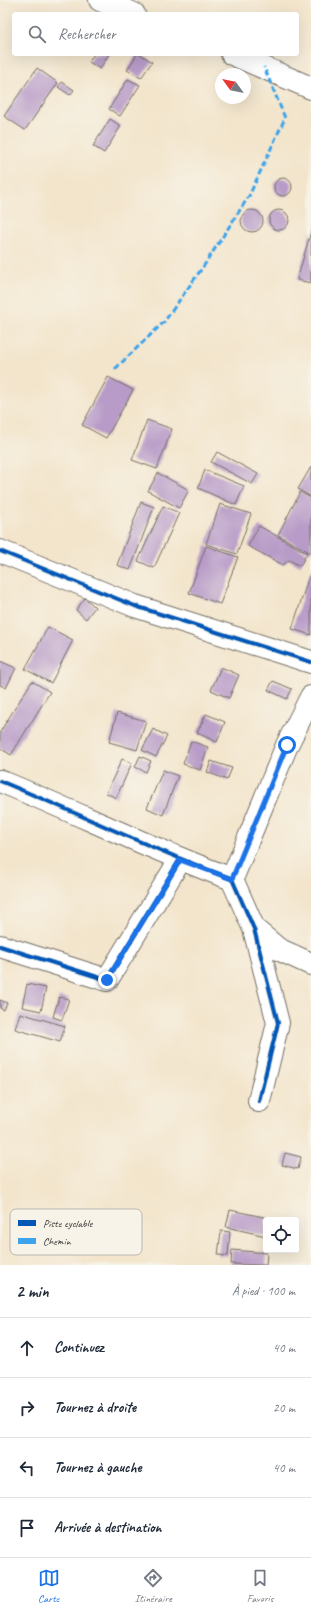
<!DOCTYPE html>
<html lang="fr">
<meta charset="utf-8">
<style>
:root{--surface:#fff;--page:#f6f6f7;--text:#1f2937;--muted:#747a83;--line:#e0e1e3;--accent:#1a73e8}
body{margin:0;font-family:Caveat,sans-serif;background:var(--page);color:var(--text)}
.controls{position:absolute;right:12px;bottom:12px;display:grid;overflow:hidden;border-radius:4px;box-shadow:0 4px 16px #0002}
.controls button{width:36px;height:36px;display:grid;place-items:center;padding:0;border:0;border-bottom:1px solid var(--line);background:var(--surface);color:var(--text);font:20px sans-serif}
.compass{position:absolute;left:215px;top:68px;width:36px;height:36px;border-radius:50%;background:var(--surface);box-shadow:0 4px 16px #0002;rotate:303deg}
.stop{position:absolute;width:12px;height:12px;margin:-9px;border:3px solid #1a73e8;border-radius:50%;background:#fff}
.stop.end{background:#1a73e8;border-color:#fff;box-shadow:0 1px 4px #0008}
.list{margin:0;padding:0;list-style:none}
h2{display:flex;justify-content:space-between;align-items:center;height:52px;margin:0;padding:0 16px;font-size:17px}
h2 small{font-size:13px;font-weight:400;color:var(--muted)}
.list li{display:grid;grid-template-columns:26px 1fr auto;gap:12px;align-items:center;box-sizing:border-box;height:60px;padding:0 16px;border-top:1px solid var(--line)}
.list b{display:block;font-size:15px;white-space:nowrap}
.list em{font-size:13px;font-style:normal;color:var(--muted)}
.icon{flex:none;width:22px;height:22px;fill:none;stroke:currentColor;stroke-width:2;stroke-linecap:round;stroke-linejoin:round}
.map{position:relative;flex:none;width:311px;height:1265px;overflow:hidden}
.search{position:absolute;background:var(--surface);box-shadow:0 4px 16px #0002;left:12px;right:12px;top:12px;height:44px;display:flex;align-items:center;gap:10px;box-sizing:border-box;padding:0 14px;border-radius:4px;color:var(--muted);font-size:15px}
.sheet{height:292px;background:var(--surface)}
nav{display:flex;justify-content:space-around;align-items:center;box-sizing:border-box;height:56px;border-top:1px solid var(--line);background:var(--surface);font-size:11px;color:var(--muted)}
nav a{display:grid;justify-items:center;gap:2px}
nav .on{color:var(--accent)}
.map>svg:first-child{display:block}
.building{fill:#b89bc8}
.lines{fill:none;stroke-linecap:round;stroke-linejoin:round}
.minor-casing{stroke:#716c63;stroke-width:24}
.minor{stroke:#fff;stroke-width:22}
.quiet{stroke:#3ea3eb;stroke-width:3;stroke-dasharray:6 3;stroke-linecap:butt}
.cycleway-casing{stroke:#f7f3e8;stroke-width:6}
.cycleway{stroke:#0057b8;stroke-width:4}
.route{stroke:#1a73e8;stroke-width:5}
.key{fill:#f7f3e8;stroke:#bab7af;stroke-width:1}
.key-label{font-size:11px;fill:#2b2b2b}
</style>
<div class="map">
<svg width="311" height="1265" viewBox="0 0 311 1265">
<rect width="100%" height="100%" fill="#f7f3e8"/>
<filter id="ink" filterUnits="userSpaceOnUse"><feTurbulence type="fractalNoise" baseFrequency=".025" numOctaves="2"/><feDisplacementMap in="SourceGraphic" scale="8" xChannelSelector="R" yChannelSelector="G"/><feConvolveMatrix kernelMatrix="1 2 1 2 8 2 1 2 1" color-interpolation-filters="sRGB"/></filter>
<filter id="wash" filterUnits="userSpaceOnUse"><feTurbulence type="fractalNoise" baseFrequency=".012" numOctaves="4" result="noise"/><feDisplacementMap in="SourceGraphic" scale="16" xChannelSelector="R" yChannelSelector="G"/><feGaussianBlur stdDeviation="0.9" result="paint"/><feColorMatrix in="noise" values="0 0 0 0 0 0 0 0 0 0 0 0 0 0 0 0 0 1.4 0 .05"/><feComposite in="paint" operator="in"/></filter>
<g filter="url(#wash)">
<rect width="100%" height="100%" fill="#f3e5cc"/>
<g id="blocks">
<path class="building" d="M94 54H109L100 69 89 62Z
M137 54H140L152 62 141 78 127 70Z
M37 68 58 83 25 130 4 116Z
M128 79 140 85 120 116 109 109Z
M62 82 74 90 70 95 58 87Z
M110 119 121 126 104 153 93 146Z
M274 187a9 9 0 1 1 18 0a9 9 0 1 1-18 0Z
M241 221a11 11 0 1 1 22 0a11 11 0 1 1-22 0Z
M269 220a10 10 0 1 1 20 0a10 10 0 1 1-20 0Z
M311 231V283L297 280Z
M108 377 133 390 106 438 82 425Z
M147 420 172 429 157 469 132 460Z
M217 452 258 474 252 484 211 462Z
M311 467V497L298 489Z
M205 470 244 486 236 505 198 488Z
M158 473 189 490 179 508 148 491Z
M300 492 311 498V553L278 535Z
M141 502 154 507 130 570 117 565Z
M220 504 251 514 237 554 206 544Z
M163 506 179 513 154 568 138 561Z
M259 526 307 553 300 566 289 560 283 565 248 546Z
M206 546 238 557 220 604 189 593Z
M311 570V635L292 629Z
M85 598 95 607 86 619 76 610Z
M48 627 73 640 51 683 25 669Z
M0 661 16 668 6 688 0 685Z
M221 667 239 675 229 698 211 690Z
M32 681 50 692 11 755 0 748V732Z
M273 681 292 689 287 699 268 690Z
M117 713 146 721 137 750 109 742Z
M206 714 225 722 217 742 197 733Z
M153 729 167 736 156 757 142 750Z
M191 741 208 747 200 770 183 764Z
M140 756 151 761 146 772 135 767Z
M122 759 132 763 116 798 106 793Z
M211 761 232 768 227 780 207 772Z
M163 770 178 776 163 815 147 808Z
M27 984 46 988 41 1011 22 1007Z
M59 997 69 999 62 1020 53 1017Z
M0 1000 7 1003 4 1010 0 1008Z
M20 1013 65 1026 60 1042 15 1029Z
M285 1153 301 1157 298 1169 282 1165Z
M230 1210 273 1219 266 1220V1236L226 1227Z
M221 1231 230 1232 228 1256 218 1255Z
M232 1250 267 1253 266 1265 231 1264Z"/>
</g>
</g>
<g filter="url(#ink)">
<use href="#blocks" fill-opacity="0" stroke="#716c63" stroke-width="1"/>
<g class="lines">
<defs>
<path id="minor" d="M100 0 134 14
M232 54 311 88
M0 551 135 606 311 662
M0 781C78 813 153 850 232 879L254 929 278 1023 259 1101
M232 879 287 745 311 697
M254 929 278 949 311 964
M0 946 107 980 180 860"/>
</defs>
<use href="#minor" class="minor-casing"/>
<use href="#minor" class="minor"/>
<path class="quiet" d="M115 369 164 322 205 264 249 196 285 118 264 67"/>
<defs>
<path id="cycleway" d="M0 551 135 606 311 662
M0 781C78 813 153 850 232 879L254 929 278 1023 259 1101
M0 946 107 980 180 860"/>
</defs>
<use href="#cycleway" class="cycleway-casing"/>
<use href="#cycleway" class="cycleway"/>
</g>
</g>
<g class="lines" filter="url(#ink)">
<path class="route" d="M107 980 180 860 232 879 287 745"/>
</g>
<rect x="10" y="1209" width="132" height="46" rx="6" class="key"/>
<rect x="18" y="1220" width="18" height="6" fill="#0057b8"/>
<rect x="18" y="1238" width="18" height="6" fill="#3ea3eb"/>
<g class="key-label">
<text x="43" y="1227">Piste cyclable</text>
<text x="43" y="1245">Chemin</text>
</g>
</svg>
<div class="controls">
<button><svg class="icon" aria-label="locate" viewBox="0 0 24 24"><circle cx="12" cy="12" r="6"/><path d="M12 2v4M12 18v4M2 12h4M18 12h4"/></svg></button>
</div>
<svg class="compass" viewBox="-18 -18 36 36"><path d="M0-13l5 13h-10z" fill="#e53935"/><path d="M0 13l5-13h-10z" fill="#747a83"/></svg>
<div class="stop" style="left:287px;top:745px"></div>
<div class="stop end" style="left:107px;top:980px"></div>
<div class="search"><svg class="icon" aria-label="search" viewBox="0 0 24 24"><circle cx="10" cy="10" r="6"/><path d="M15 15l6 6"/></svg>Rechercher</div>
</div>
<section class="sheet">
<h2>2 min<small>À pied · 100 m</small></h2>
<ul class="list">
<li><svg class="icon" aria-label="ahead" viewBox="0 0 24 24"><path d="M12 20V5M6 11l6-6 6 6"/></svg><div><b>Continuez</b></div><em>40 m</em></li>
<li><svg class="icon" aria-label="right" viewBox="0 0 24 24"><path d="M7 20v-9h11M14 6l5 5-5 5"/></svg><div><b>Tournez à droite</b></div><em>20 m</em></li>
<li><svg class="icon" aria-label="left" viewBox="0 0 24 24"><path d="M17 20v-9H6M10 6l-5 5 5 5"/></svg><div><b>Tournez à gauche</b></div><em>40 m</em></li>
<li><svg class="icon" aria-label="arrive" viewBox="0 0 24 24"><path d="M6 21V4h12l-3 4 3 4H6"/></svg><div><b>Arrivée à destination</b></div></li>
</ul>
</section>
<nav>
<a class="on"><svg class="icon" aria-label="map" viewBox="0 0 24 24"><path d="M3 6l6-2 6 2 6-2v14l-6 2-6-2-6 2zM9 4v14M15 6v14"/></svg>Carte</a>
<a><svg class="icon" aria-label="directions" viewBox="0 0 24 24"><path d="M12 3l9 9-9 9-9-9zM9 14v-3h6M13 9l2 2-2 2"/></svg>Itinéraire</a>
<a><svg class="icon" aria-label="saved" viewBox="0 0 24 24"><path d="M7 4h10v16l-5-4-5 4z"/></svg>Favoris</a>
</nav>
